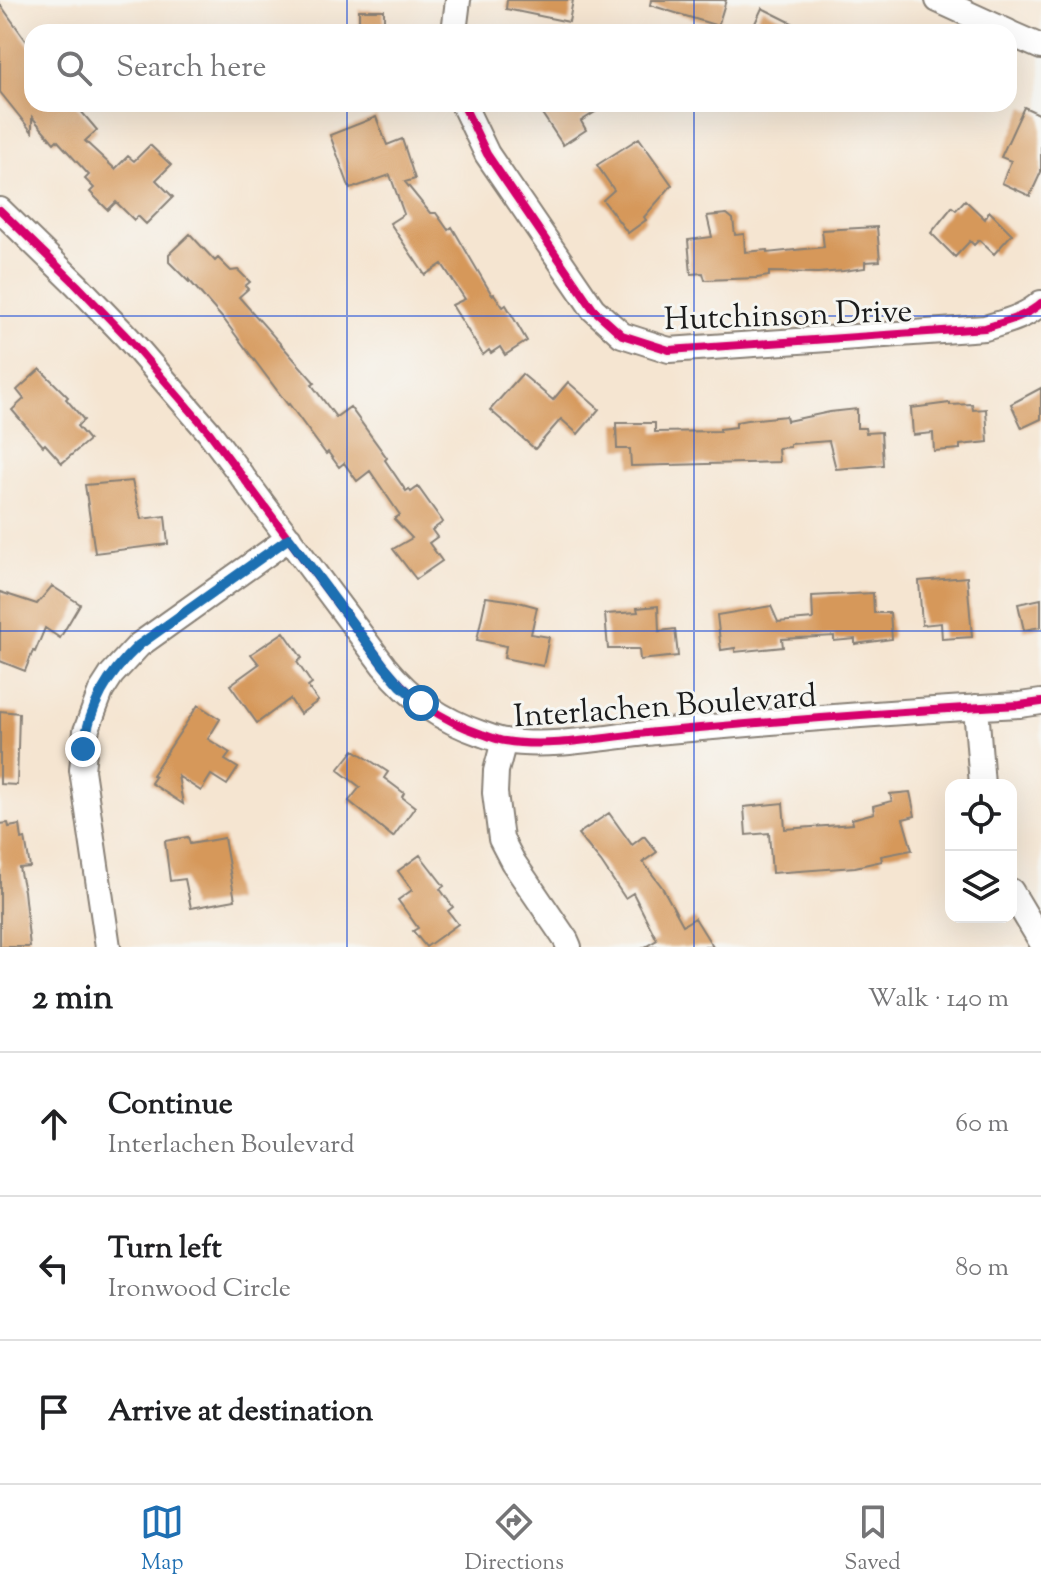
<!DOCTYPE html>
<meta charset="utf-8">
<style>
:root{--surface:#fff;--page:#f6f6f6;--text:#202124;--muted:#757577;--line:#e0e0e0;--accent:#1f6fb2}
body{margin:0;font-family:"Sorts Mill Goudy",serif;background:var(--page);color:var(--text)}
.controls{position:absolute;right:24px;bottom:24px;display:grid;overflow:hidden;border-radius:16px;box-shadow:0 8px 32px #0002}
.controls button{width:72px;height:72px;display:grid;place-items:center;padding:0;border:0;border-bottom:2px solid var(--line);background:var(--surface);color:var(--text);font:40px sans-serif}
.stop{position:absolute;width:24px;height:24px;margin:-18px;border:6px solid #1f6fb2;border-radius:50%;background:#fff}
.stop.end{background:#1f6fb2;border-color:#fff;box-shadow:0 2px 8px #0008}
.list{margin:0;padding:0;list-style:none}
h2{display:flex;justify-content:space-between;align-items:center;height:104px;margin:0;padding:0 32px;font-size:34px}
h2 small{font-size:26px;font-weight:400;color:var(--muted)}
.list li{display:grid;grid-template-columns:52px 1fr auto;gap:24px;align-items:center;box-sizing:border-box;height:144px;padding:0 32px;border-top:2px solid var(--line)}
.list b{display:block;font-size:30px;white-space:nowrap}
.list p{margin:0;font-size:26px;white-space:nowrap;color:var(--muted)}
.list em{font-size:26px;font-style:normal;color:var(--muted)}
.icon{flex:none;width:44px;height:44px;fill:none;stroke:currentColor;stroke-width:2;stroke-linecap:round;stroke-linejoin:round}
.map{position:relative;flex:none;width:1041px;height:947px;overflow:hidden}
.search{position:absolute;background:var(--surface);box-shadow:0 8px 32px #0002;left:24px;right:24px;top:24px;height:88px;display:flex;align-items:center;gap:20px;box-sizing:border-box;padding:0 28px;border-radius:24px;color:var(--muted);font-size:30px}
.sheet{height:536px;background:var(--surface)}
nav{display:flex;justify-content:space-around;align-items:center;box-sizing:border-box;height:112px;border-top:2px solid var(--line);background:var(--surface);font-size:22px;color:var(--muted)}
nav a{display:grid;justify-items:center;gap:4px}
nav .on{color:var(--accent)}
.map>svg:first-child{display:block}
.building{fill:#d6985a}
.lines{fill:none;stroke-linecap:round;stroke-linejoin:round}
.street-casing{stroke:#888076;stroke-width:28}
.street{stroke:#fff;stroke-width:24}
.cycleway-casing{stroke:#f6f6f2;stroke-width:13}
.cycleway{stroke:#d6006c;stroke-width:8}
.route{stroke:#1f6fb2;stroke-width:10}
.grid{fill:none;stroke:#1d4ed8;stroke-width:2;stroke-opacity:0.55}
.labels{text-anchor:middle;stroke-width:6;stroke-linejoin:round;paint-order:stroke}
.street-label{font-size:32px;fill:#1c1c1c;stroke:#f6f6f2}
</style>
<div class="map">
<svg width="1041" height="947" viewBox="0 0 1041 947">
<rect width="100%" height="100%" fill="#f6f6f2"/>
<filter id="ink" filterUnits="userSpaceOnUse"><feTurbulence type="fractalNoise" baseFrequency=".0125" numOctaves="2"/><feDisplacementMap in="SourceGraphic" scale="16" xChannelSelector="R" yChannelSelector="G"/><feConvolveMatrix kernelMatrix="1 2 1 2 8 2 1 2 1" color-interpolation-filters="sRGB"/></filter>
<filter id="wash" filterUnits="userSpaceOnUse"><feTurbulence type="fractalNoise" baseFrequency=".006" numOctaves="4" result="noise"/><feDisplacementMap in="SourceGraphic" scale="32" xChannelSelector="R" yChannelSelector="G"/><feGaussianBlur stdDeviation="1.8" result="paint"/><feColorMatrix in="noise" values="0 0 0 0 0 0 0 0 0 0 0 0 0 0 0 0 0 1.4 0 .05"/><feComposite in="paint" operator="in"/></filter>
<g filter="url(#wash)">
<rect width="100%" height="100%" fill="#f5e5d1"/>
<g id="blocks">
<path class="building" d="M507 0H573L569 22 506 9Z
M651 0H726L718 26 650 5Z
M0 4 32 49V104H75L97 130 85 141 115 169 128 156 134 161 150 145 171 165 156 180 173 197 146 224 138 216 134 220 116 202 108 210 90 192 94 188 85 179 89 175 57 140 54 143 32 117V132L0 92Z
M762 8 810 32H751Z
M359 10H384V32H359Z
M554 104H608L581 121 586 130 563 145 541 112Z
M1024 107 1041 115V172L1030 196 1002 183 1011 161 1001 157Z
M376 117 387 145 402 139 415 179 405 182 430 213H436L448 230 452 227 492 295 494 294 503 307 506 305 527 341 505 355 500 347 491 353 489 350 483 355 452 305 465 299 442 264 425 275 390 223 404 214 390 175 350 189 330 135Z
M639 138 672 185 644 217 646 220 628 233 603 200 614 190 597 165Z
M965 200 985 219 989 211 1012 234 994 254 979 240 974 245 970 241 955 257 931 233 952 207 956 210Z
M727 214 733 219 735 235 744 234 745 252 767 250V253L824 247 822 230 877 227 880 261 865 262V268L843 271 818 273 769 272V276L757 278 705 280 703 273 691 274 688 240 712 237 707 216Z
M190 234 215 261 218 258 231 271 238 270 250 282 245 286 248 289 239 297 315 383 312 385 336 417 350 407 387 458 385 460 406 491 409 489 411 492 418 487 443 522 432 530 437 537 429 543 442 561 416 579 393 549 412 538 394 519 400 515 370 471 357 481 344 463 339 467 328 452 326 454 289 404 288 405 225 321 189 280V282L169 262V254Z
M40 369 68 397 66 399 84 420 77 426 89 440 62 463 45 444 43 446 12 410 24 399 17 390Z
M522 374 553 400 568 382 599 409 578 434 561 419 535 449 490 410Z
M1041 388V419L1022 428 1011 404Z
M950 403V405L972 404 973 410 986 409 988 442 960 445V449L934 451 933 433 913 435 911 408Z
M857 409V428H865L866 433 881 432 883 465 836 469 829 441 790 444V447L778 448 779 462 631 466 630 449H617L616 423H655V432L720 431V429L736 427V422L747 420 786 416 787 421 830 412Z
M132 481 141 519 165 516 168 544 95 553 85 485Z
M967 577 972 637 942 639 941 623 922 625 919 581Z
M52 586 80 604 60 638 45 628 35 652 33 651 25 671 0 661V592L37 604Z
M873 593 874 613H890L892 639 855 644V639L834 641V636L782 639 783 647 735 652V648L721 650 717 615 771 606 778 622 813 619 812 596Z
M486 597 515 601 537 607 531 634 549 637 543 666 504 658 506 646 477 640Z
M1041 599V627L1024 630 1018 604Z
M658 606 659 631 675 629 678 656 640 660 639 649H608L605 614 638 612 637 608Z
M284 632 302 658 297 662 312 684 308 687 318 701 300 714 290 699 257 723 230 685 259 664 251 654Z
M198 705 220 719 208 739 230 753 225 760 238 768 227 785 211 775 201 791 178 776 183 804 151 783 155 777 152 775Z
M0 711 19 713 17 785 0 784Z
M354 750 388 772 384 778 404 793 402 797 415 807 393 837 349 801 360 787 338 770Z
M910 792 915 816 903 819 912 850 881 856 882 861 855 867 772 873 769 833 746 835 744 807 783 803 785 829 853 824 852 819 874 813 873 806 892 801 890 794Z
M609 813 632 845 644 836 657 852 643 862 662 887 683 925 695 918 713 947H645L657 940 633 893 625 898 601 862 578 834Z
M8 823 9 827 20 825 22 839 25 838 30 867 19 868 24 891 30 947H0V824Z
M188 837 190 844 224 838 235 900 191 908 185 879 170 881 165 841Z
M420 855 444 886 440 889 453 907 448 911 458 924 426 947 413 931 418 928 398 900 412 890 398 871Z"/>
</g>
</g>
<g filter="url(#ink)">
<use href="#blocks" fill-opacity="0" stroke="#888076" stroke-width="2"/>
<g class="lines">
<defs>
<path id="street" d="M938 0 1008 32
M454 32 458 0
M1009 33 1041 47
M463 104 487 154 593 309 622 335 669 350 985 328C1004 322 1026 317 1041 303
M0 210 77 285 128 338 209 432 384 666C411 699 441 720 482 734 489 736 497 740 505 741 549 749 611 736 656 732 777 721 899 711 1020 705L1041 702
M976 707 982 785
M504 741 496 771 495 793 501 839 513 862 566 940 569 947
M1011 891 1041 941
M108 947 82 770 86 731 101 691 112 674 139 645 289 538"/>
</defs>
<use href="#street" class="street-casing"/>
<use href="#street" class="street"/>
<defs>
<path id="cycleway" d="M463 104 487 154 593 309 622 335 669 350 985 328C1004 322 1026 317 1041 303
M0 210 77 285 128 338 209 432 384 666C411 699 441 720 482 734 489 736 497 740 505 741 549 749 611 736 656 732 777 721 899 711 1020 705L1041 702"/>
</defs>
<use href="#cycleway" class="cycleway-casing"/>
<use href="#cycleway" class="cycleway"/>
</g>
</g>
<g class="lines" filter="url(#ink)">
<path class="route" d="M83 749C90 705 107 675 139 645L289 538 384 666 401 686 421 703"/>
</g>
<path class="grid" d="M347 0V32M694 0V32M347 104V947M694 104V947M0 316H1041M0 631H1041"/>
<g class="labels">
<g class="street-label">
<text transform="translate(788 314) rotate(-2)" y="11">Hutchinson Drive</text>
<text transform="translate(665 705) rotate(-4)" y="11">Interlachen Boulevard</text>
</g>
</g>
</svg>
<div class="controls">
<button><svg class="icon" aria-label="locate" viewBox="0 0 24 24"><circle cx="12" cy="12" r="6"/><path d="M12 2v4M12 18v4M2 12h4M18 12h4"/></svg></button>
<button><svg class="icon" aria-label="layers" viewBox="0 0 24 24"><path d="M12 4l9 5-9 5-9-5zM3 14l9 5 9-5"/></svg></button>
</div>
<div class="stop" style="left:421px;top:703px"></div>
<div class="stop end" style="left:83px;top:749px"></div>
<div class="search"><svg class="icon" aria-label="search" viewBox="0 0 24 24"><circle cx="10" cy="10" r="6"/><path d="M15 15l6 6"/></svg>Search here</div>
</div>
<section class="sheet">
<h2>2 min<small>Walk · 140 m</small></h2>
<ul class="list">
<li><svg class="icon" aria-label="ahead" viewBox="0 0 24 24"><path d="M12 20V5M6 11l6-6 6 6"/></svg><div><b>Continue</b><p>Interlachen Boulevard</p></div><em>60 m</em></li>
<li><svg class="icon" aria-label="left" viewBox="0 0 24 24"><path d="M17 20v-9H6M10 6l-5 5 5 5"/></svg><div><b>Turn left</b><p>Ironwood Circle</p></div><em>80 m</em></li>
<li><svg class="icon" aria-label="arrive" viewBox="0 0 24 24"><path d="M6 21V4h12l-3 4 3 4H6"/></svg><div><b>Arrive at destination</b></div></li>
</ul>
</section>
<nav>
<a class="on"><svg class="icon" aria-label="map" viewBox="0 0 24 24"><path d="M3 6l6-2 6 2 6-2v14l-6 2-6-2-6 2zM9 4v14M15 6v14"/></svg>Map</a>
<a><svg class="icon" aria-label="directions" viewBox="0 0 24 24"><path d="M12 3l9 9-9 9-9-9zM9 14v-3h6M13 9l2 2-2 2"/></svg>Directions</a>
<a><svg class="icon" aria-label="saved" viewBox="0 0 24 24"><path d="M7 4h10v16l-5-4-5 4z"/></svg>Saved</a>
</nav>
